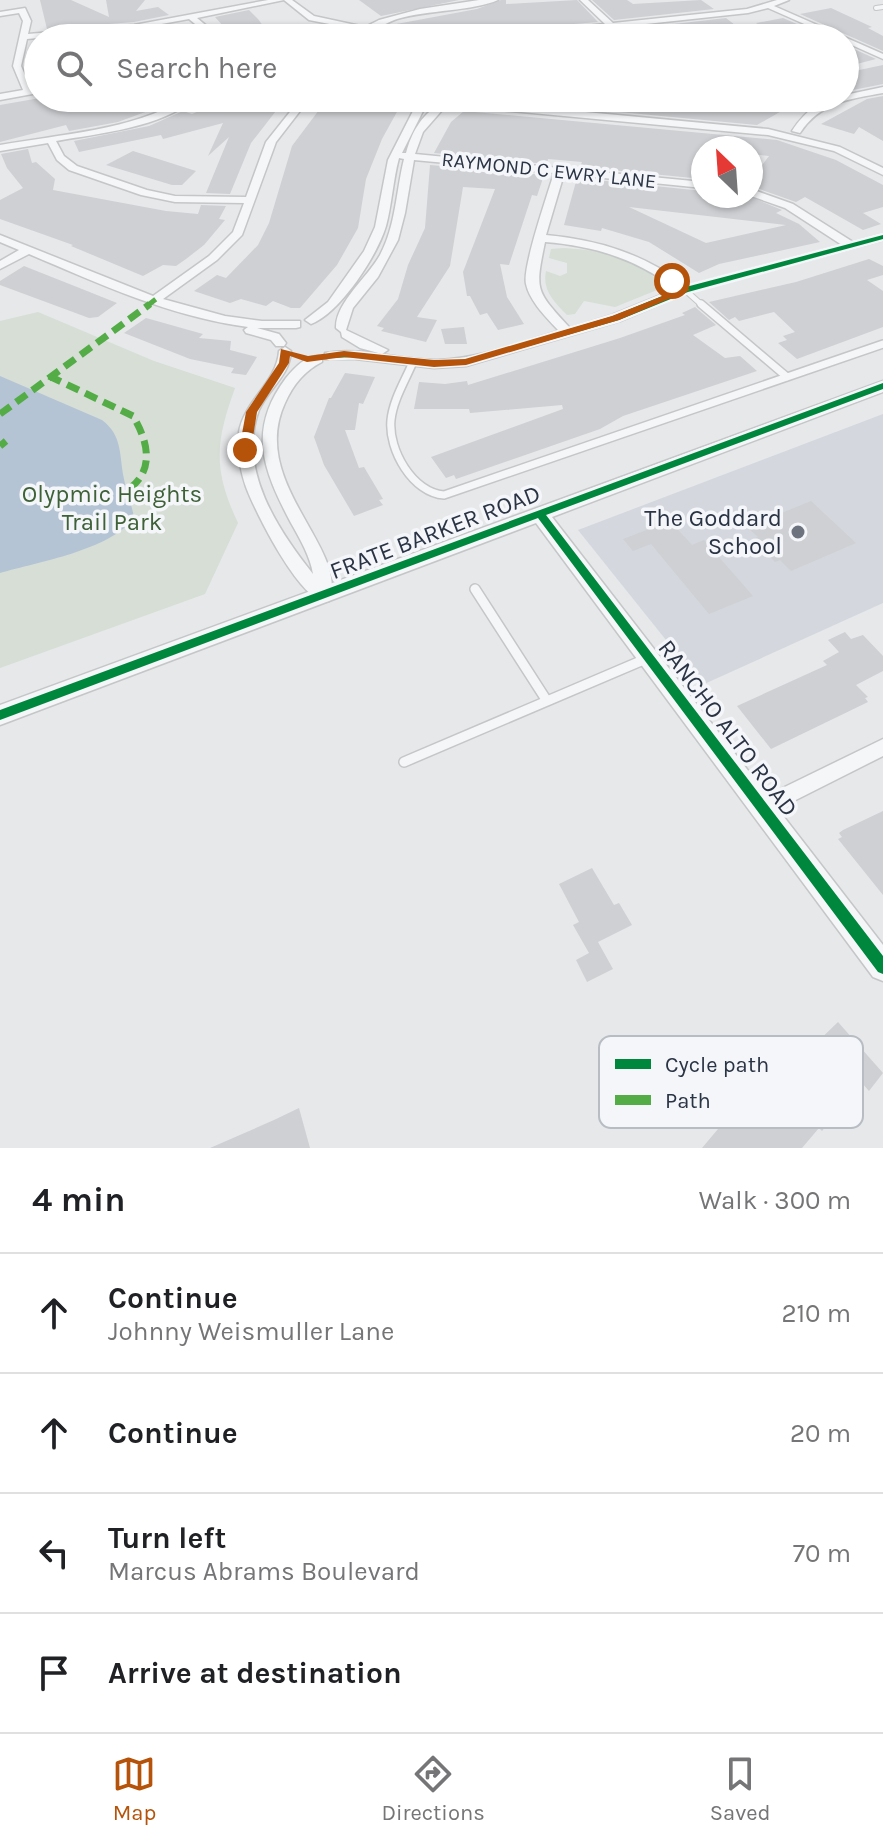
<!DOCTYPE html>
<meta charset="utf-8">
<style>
:root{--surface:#fff;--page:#f2f2f2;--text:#202124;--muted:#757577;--line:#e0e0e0;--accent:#b45309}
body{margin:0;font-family:Karla,sans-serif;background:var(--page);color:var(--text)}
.compass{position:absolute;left:691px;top:136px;width:72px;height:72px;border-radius:50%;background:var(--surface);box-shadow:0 2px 6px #0004;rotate:335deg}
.stop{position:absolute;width:24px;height:24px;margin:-18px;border:6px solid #b45309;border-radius:50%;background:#fff}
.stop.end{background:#b45309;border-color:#fff;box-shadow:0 2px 8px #0008}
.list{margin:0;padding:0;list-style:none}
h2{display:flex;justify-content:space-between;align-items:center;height:104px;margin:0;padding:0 32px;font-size:34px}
h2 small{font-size:26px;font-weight:400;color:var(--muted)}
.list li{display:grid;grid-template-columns:52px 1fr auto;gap:24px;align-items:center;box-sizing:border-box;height:120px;padding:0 32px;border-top:2px solid var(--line)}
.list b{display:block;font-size:30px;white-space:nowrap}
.list p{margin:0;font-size:26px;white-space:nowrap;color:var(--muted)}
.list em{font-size:26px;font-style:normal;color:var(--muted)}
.icon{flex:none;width:44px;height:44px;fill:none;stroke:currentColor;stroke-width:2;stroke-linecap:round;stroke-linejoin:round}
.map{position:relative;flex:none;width:883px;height:1148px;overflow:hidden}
.search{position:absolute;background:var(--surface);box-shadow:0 2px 6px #0004;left:24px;right:24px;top:24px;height:88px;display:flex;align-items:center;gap:20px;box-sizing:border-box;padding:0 28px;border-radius:44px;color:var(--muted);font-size:30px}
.sheet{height:584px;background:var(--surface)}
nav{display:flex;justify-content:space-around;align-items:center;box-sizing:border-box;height:112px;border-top:2px solid var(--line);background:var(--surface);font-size:22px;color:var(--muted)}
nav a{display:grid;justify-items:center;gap:4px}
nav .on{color:var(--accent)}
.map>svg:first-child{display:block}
.built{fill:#d4d7dd}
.green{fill:#d6ded6}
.water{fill:#b4c4d5}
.building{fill:#ced0d3;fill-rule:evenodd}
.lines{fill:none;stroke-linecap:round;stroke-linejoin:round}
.service-far3-casing{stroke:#c4c6c8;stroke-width:6}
.service-far2-casing{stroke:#c4c6c8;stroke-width:7}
.service-far1-casing{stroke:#c4c6c8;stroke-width:10}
.service-casing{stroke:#c4c6c8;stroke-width:12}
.minor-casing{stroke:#c4c6c8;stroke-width:3}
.tertiary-casing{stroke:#c4c6c8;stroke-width:3}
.service-far3{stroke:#f5f6f7;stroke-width:4}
.service-far2{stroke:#f5f6f7;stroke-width:5}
.service-far1{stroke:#f5f6f7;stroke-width:7}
.service{stroke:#f5f6f7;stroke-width:9}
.minor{fill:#f5f6f7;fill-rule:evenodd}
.tertiary{fill:#f5f6f7;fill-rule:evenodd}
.quiet-far1{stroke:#54ac47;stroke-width:5;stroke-dasharray:11 5;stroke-linecap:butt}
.quiet{stroke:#54ac47;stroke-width:7;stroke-dasharray:13 7;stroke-linecap:butt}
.cycleway-casing{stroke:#f4f6f9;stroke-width:5}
.cycleway{fill:#00873e;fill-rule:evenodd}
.route{fill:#b45309}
.poi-dot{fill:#6c737f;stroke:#f4f6f9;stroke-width:3}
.labels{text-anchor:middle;stroke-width:7;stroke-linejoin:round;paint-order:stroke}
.far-street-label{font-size:20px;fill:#2b3445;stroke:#f4f6f9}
.park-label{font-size:24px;fill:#3f6138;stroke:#f4f6f9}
.poi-label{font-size:24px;fill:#2b3445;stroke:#f4f6f9;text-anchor:end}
.street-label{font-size:24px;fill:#2b3445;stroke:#f4f6f9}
.key{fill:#f4f6f9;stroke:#b8bcc3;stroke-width:2}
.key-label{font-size:22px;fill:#2b3445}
</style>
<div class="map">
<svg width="883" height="1148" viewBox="0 0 883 1148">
<rect width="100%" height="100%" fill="#e6e8ea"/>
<path class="built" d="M883 414V603L702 685 578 530Z"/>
<path class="green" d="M564 248C597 250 644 257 662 288L615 307 584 301 575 314 567 315C554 302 542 290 546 271L560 276 567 273V263L549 258 551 249Z
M38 312 154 361 235 388C215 443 213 470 238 523L205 594 0 668V321Z"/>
<path class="water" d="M0 376 102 420C123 436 119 455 124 479 126 492 132 504 134 518 110 550 38 562 0 573Z"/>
<path class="building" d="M40 0H71L109 17 106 0H145L136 11 158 7 169 15 134 22 47 29Z
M359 0H459L381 16Z
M501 0H506V4L577 0 598 22 550 26 490 38H409L391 25 477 9Z
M592 0H627L633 4 701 0 714 9 614 20Z
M831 8 872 27 868 28 883 36V51L800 14Z
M249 10 258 19 272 38H234L215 17Z
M726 18 744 32 695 38H609L602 32 616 34 622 30Z
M783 18 829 38H780L756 23Z
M180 24 198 38H103V35Z
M845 45 876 59 853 65 845 61Z
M883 65V84L853 90 845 85V73Z
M883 96V141L859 127 854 134 821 124 867 99Z
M40 98H88L93 107 127 103 128 106 147 98 167 104 118 122 69 131 66 125 0 142V105Z
M222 98H286L251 143 230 194 206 193 229 137 208 156 223 123 163 139 161 135 79 152 74 141 149 126 183 111 192 114 218 103Z
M328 98 359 99 362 101 361 104 398 110 382 139 366 179 358 228 337 265 300 308H291L273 301 266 306 241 299 230 303 194 291 217 275 226 278 258 245 269 223 292 146Z
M602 98H804L757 125 598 110Z
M464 111 777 140 836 160 883 185V207L863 213 881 224 863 230 805 197 796 202 751 186V180L769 156 751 154V148H703V179L580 167 582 162 548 159 547 164 434 153 451 122Z
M28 149 32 163 36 162 55 179 53 190 166 211 198 214 201 205 226 206 219 219 225 220 204 245 186 259 176 266 163 265 143 276 71 246 73 245 0 219V200L23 188 7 168 1 154Z
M133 151 196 171 182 185H172L106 165Z
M430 165 544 175 537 196 532 195 509 265 500 264 507 297 524 324 498 330 487 313 480 315 470 296H467L463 272 495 189 463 187 450 266 417 317 437 320 426 342 381 331 384 328 377 326 398 299 408 265 425 228Z
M577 178 703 191V196L735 200 739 196H748L782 210 776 213 799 224 820 242 719 264 699 273 649 242 602 228 601 231 564 225ZM629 207 786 225 706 243Z
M869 259 883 266V275L867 280 883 291V327L797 359 778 343 787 340 783 336 795 332 774 312 739 321 735 317 729 320 709 302 796 282Z
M24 266 82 289 117 303 98 317 89 318 0 285V281Z
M695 307 716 325 693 335 725 358 740 356 757 371 623 416 600 429 456 479 454 475 446 478 431 457 563 409 562 405 470 413 469 409H414L419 382 445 384 467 381 468 385 620 338 685 315 682 313Z
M146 318 203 334 199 338 231 341 230 350 257 357 246 375 231 373 234 368 190 359 124 333Z
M464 327 467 344H445L441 329Z
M345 373 375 377 363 404 359 403 355 430H345L359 468 364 467 383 499 379 500 383 505 354 516 324 465 314 437 329 398H331Z
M811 501 856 543 791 571 780 560 775 562 753 539 758 537 747 527Z
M670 521 692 545 704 540 753 596 709 614 651 544 633 551 623 539Z
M845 632 851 639 863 635 883 656V671L856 685 868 697 865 698 868 702 771 749 737 706 827 665 823 661 839 652 828 640Z
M883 811V895L838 839 842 837 839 833 843 830Z
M592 868 614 905 619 903 632 925 598 942 613 969 587 982 576 960 589 953 573 925 579 922 559 884Z
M838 1022 883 1073 869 1091 862 1083 822 1131 819 1128 802 1148H702L745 1097 764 1118 814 1058 808 1051Z
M299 1108 310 1148H210L274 1120Z"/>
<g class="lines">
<defs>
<path id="service-far3" d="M876 8 883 7"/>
<path id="service-far2" d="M685 290 703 306"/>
<path id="service-far1" d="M701 304 787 377
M413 362C405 381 393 400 391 420 388 450 413 493 444 495L883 344"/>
<path id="service" d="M475 589 547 701
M404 762 648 658"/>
<path id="minor" d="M268 0H292L314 16 365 27 379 20 420 9 479 0H498C474 11 427 10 397 19 382 24 366 38 351 38L360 30 309 20 284 0 197 18 221 38H212L189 19 134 29 27 39 21 66 31 89 38 87V93L0 100V94L23 90 13 66 23 21 19 13 0 16V12L25 8 31 21 28 34 134 25Z
M580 0H588L613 23 747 9 777 0H789L774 6 883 54V59L845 42V38H836L768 8 748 13 618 27 619 29 615 31 609 28 522 38 569 28 605 24Z
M883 87V93C850 99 820 102 800 133L792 131C805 111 821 98 845 98V95Z
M186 98H196C160 128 101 133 56 141L64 156 77 166 147 190 175 196 246 197 266 142 301 98H310L276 142 242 235 217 260 163 299 225 316 262 321H300V327L296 328H257L279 334 286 343 284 346H276L271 340 246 333 244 330 248 327C171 317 100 284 29 254L0 269V261L19 250 0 242V235L153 296 209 256 233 232 244 203 175 202 141 195 69 170 57 160 48 143 0 151V145C61 134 131 131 186 98Z
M468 101 768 129 840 147 883 168V175L834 151 768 135 468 107 449 108 445 105Z
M416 102 419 103 423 111 402 153H406C411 134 421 115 439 105L444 108 423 132 415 154 703 182V188L564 174 546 235C600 240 643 254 687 286L842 245 785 208 751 196V189L793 204 853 242 883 234V240L689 292 620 321 466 366 434 368 355 359H325V353C363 346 400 361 438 360 479 359 520 342 559 331 547 318 530 302 526 284 522 268 548 193 554 173L414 160 405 213 398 240 378 277 353 308 346 330 388 350 382 354 360 348 342 337 341 332 336 328C335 303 368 277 380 255 396 225 396 191 404 159L399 158C393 180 392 204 386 226 377 256 340 313 311 324L305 320 328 302 364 251 375 227 388 160 413 111 412 105ZM545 242C595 246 636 259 676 289L612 315 570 328C535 290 535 291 545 242Z
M285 347 291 351C290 376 268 389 259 410 237 469 278 530 313 574 310 556 300 539 291 523 263 470 247 430 286 378 295 367 307 354 322 356V362C304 371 293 385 285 403 248 483 350 549 329 601 303 609 254 509 246 487 240 470 237 450 239 432 244 401 277 382 279 351Z
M883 739V756L770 813 763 816 756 813 753 807 756 801Z"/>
<path id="tertiary" d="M883 381V392L552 517 883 945V981L873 977 536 523 0 725V705Z"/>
</defs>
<use href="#service-far3" class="service-far3-casing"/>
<use href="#service-far2" class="service-far2-casing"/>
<use href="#service-far1" class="service-far1-casing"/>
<use href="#service" class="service-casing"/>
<use href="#minor" class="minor-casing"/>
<use href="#tertiary" class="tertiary-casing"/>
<use href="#service-far3" class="service-far3"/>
<use href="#service-far2" class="service-far2"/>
<use href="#service-far1" class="service-far1"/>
<use href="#service" class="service"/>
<use href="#minor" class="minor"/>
<use href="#tertiary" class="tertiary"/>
<path class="quiet-far1" d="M147 306 156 299"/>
<path class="quiet" d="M49 376 133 416C148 441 155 470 129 489
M0 414 150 304
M0 446 6 441"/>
<defs>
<path id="cycleway" d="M883 235V239L688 292 619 320 466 364 434 366 355 357 330 358 326 356 330 354 355 353 434 362 466 360 613 316 682 288Z
M883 383V389L546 515 883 956V974L878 972 538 518 0 720V710Z"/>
</defs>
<use href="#cycleway" class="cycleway-casing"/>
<use href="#cycleway" class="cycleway"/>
</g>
<path class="route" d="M669 279H676L690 290 619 320 466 365 434 367 344 357 307 362 290 356 289 363 257 412 251 450 245 454 239 450 246 412 279 363 281 349 308 356 344 351 434 360 465 359 612 316 678 290 669 283Z"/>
<circle class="poi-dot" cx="798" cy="532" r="8"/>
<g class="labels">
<g class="far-street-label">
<text transform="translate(549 170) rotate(6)" y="7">RAYMOND C EWRY LANE</text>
</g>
<g class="park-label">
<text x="112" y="502">Olypmic Heights<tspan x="112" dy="28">Trail Park</tspan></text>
</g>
<g class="poi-label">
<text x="782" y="526">The Goddard<tspan x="782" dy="28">School</tspan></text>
</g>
<g class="street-label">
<text transform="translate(435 532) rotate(-21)" y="8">FRATE BARKER ROAD</text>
<text transform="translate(728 728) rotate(53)" y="8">RANCHO ALTO ROAD</text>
</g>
</g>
<rect x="599" y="1036" width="264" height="92" rx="12" class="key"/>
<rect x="615" y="1059" width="36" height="10" fill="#00873e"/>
<rect x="615" y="1095" width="36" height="10" fill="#54ac47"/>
<g class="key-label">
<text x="665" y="1072">Cycle path</text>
<text x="665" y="1108">Path</text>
</g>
</svg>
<svg class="compass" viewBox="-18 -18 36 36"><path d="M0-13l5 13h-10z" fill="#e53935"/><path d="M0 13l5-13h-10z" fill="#757577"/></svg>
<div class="stop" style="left:672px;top:281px"></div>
<div class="stop end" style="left:245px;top:450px"></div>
<div class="search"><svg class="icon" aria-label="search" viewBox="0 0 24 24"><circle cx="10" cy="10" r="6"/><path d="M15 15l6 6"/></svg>Search here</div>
</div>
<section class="sheet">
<h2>4 min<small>Walk · 300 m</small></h2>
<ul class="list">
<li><svg class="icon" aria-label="ahead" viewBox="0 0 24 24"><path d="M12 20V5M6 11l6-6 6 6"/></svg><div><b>Continue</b><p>Johnny Weismuller Lane</p></div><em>210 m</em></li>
<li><svg class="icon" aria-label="ahead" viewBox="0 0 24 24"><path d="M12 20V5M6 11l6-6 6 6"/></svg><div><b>Continue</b></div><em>20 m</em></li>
<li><svg class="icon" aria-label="left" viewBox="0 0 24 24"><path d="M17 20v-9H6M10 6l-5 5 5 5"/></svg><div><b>Turn left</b><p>Marcus Abrams Boulevard</p></div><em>70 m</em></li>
<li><svg class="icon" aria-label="arrive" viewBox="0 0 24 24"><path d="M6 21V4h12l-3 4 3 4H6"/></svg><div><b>Arrive at destination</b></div></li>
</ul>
</section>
<nav>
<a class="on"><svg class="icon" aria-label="map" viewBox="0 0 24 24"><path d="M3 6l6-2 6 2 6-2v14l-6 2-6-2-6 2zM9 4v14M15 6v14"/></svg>Map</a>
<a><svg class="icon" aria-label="directions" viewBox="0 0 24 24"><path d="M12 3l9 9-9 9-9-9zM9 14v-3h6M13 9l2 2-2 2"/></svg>Directions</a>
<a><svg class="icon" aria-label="saved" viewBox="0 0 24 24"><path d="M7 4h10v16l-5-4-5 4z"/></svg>Saved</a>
</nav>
